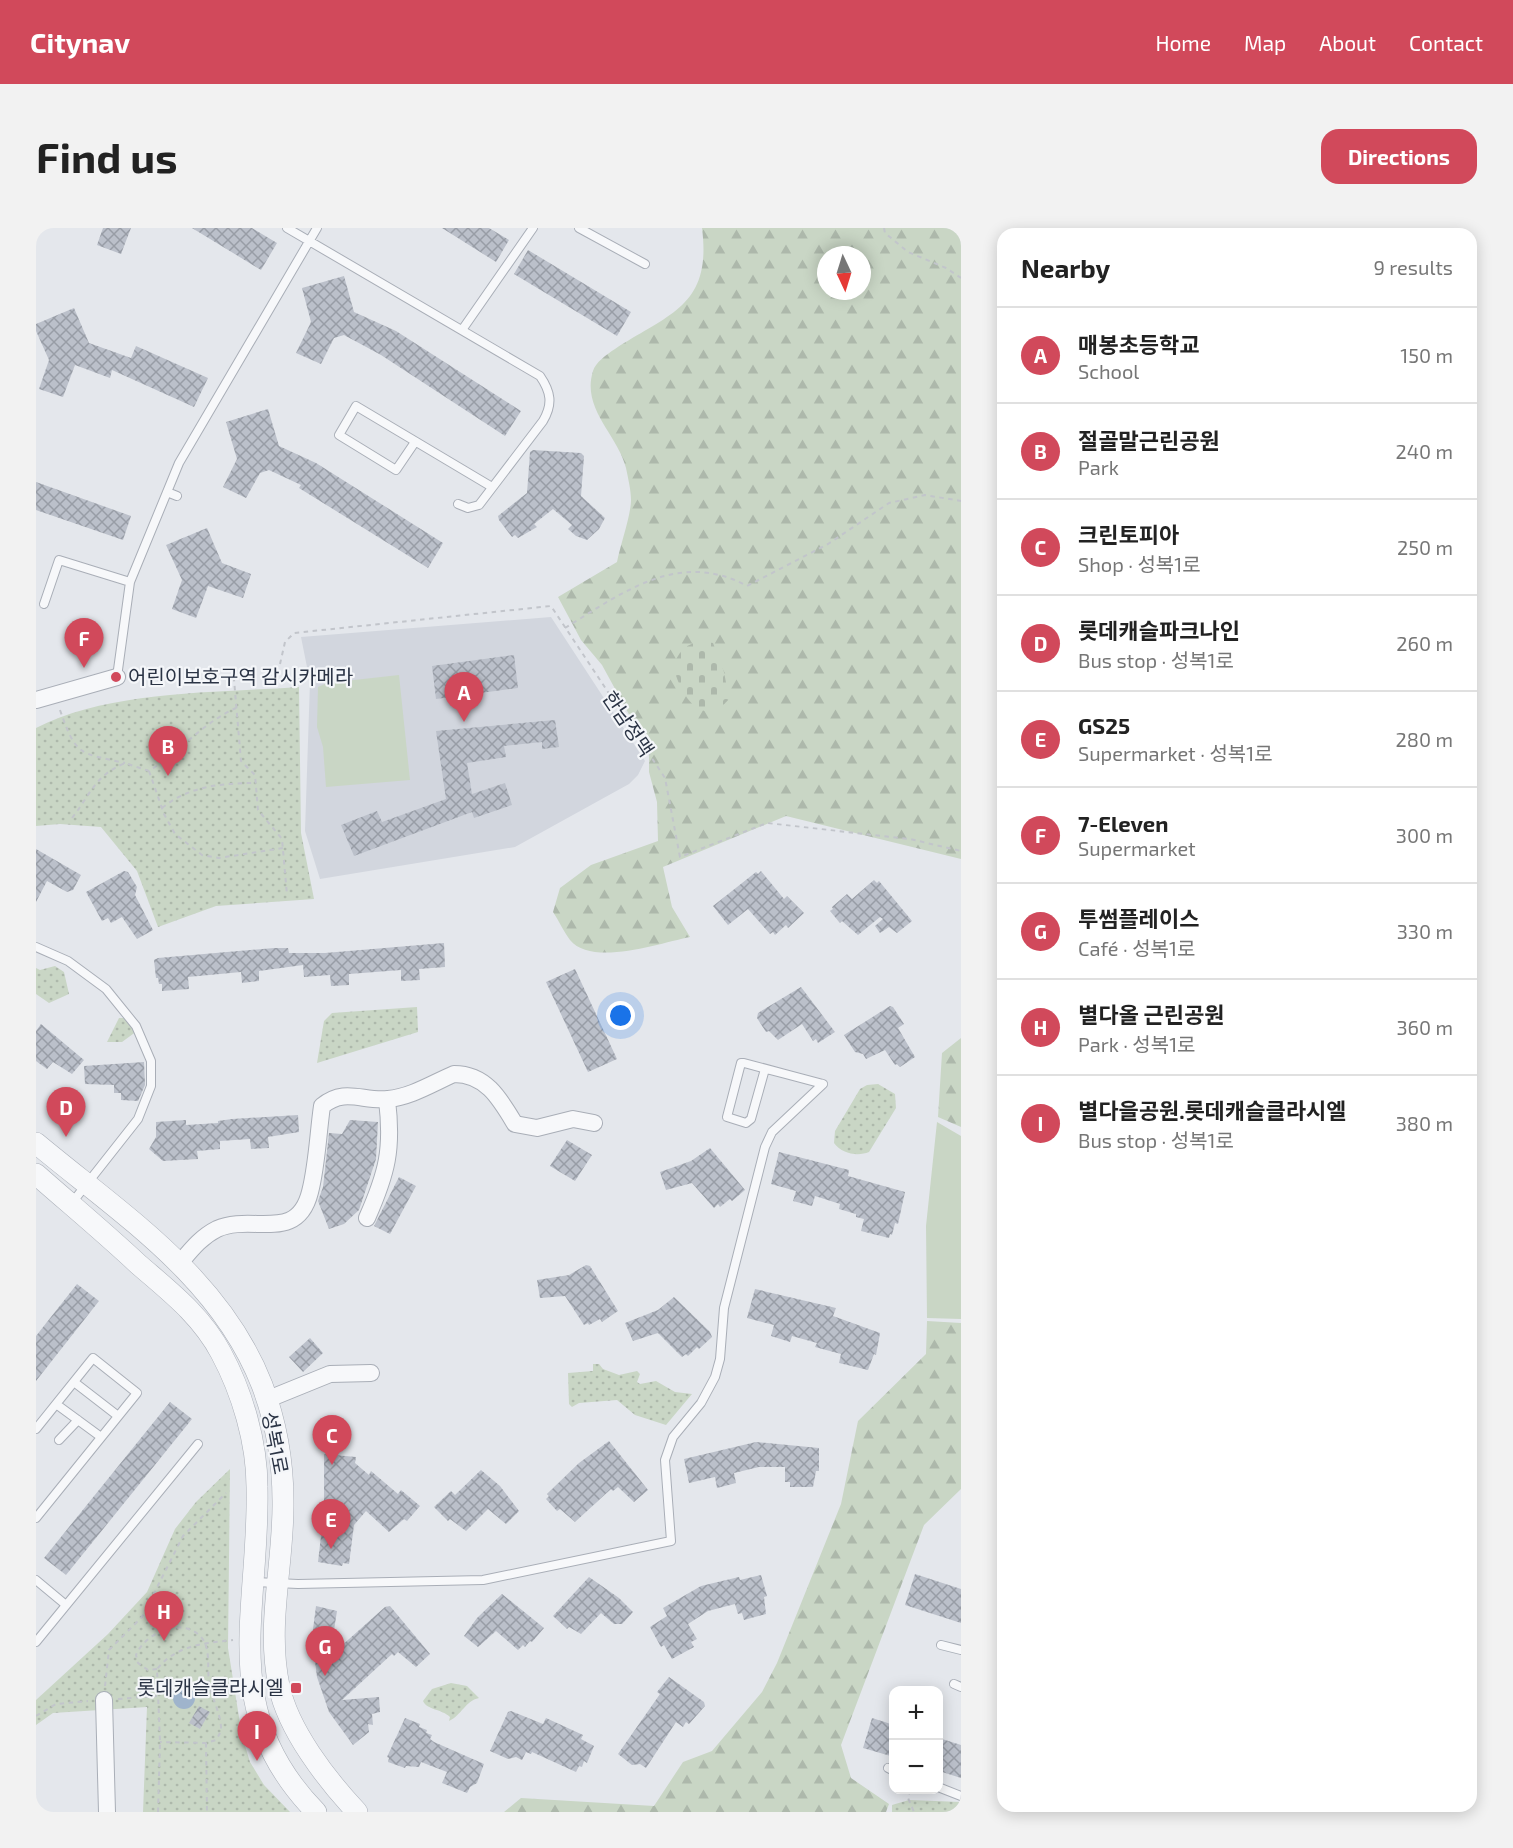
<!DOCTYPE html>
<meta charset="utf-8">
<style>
:root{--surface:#fff;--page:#f2f2f2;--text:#222;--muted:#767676;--line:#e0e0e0;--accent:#d1495b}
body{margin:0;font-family:"Exo 2","Noto Sans KR",sans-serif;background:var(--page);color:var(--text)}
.controls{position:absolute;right:18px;bottom:18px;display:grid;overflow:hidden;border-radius:12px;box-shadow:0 3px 15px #0003}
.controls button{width:54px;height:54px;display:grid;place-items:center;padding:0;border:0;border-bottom:2px solid var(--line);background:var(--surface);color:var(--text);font:30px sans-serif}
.compass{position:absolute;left:781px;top:18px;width:54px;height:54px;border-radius:50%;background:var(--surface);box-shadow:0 3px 15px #0003;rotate:176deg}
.you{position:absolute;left:585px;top:788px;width:21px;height:21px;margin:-15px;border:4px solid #fff;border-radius:50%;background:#1a73e8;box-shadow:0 0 0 9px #1a73e833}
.badge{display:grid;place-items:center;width:39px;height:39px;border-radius:50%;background:var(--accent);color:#fff;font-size:20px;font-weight:700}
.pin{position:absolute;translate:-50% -50px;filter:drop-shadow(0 2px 3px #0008)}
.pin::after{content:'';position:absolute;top:32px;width:21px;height:18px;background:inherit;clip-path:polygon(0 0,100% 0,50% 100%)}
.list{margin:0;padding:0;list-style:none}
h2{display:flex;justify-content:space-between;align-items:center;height:78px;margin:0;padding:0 24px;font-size:26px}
h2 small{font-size:20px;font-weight:400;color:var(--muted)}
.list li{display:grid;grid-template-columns:39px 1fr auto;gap:18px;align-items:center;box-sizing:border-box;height:96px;padding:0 24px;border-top:2px solid var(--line)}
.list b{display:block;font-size:22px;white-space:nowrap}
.list p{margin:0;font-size:20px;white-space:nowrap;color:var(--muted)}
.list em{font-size:20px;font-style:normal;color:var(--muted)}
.map{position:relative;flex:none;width:925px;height:1584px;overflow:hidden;border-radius:18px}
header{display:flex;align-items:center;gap:36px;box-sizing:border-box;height:84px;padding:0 30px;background:var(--accent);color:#fff}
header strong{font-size:28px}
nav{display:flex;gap:33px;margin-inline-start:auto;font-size:21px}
.intro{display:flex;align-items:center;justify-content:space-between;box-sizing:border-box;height:144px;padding:0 36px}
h1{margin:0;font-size:42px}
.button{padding:15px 27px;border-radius:18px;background:var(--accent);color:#fff;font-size:21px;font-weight:700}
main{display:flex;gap:36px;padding:0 36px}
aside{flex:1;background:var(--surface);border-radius:18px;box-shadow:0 3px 15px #0003}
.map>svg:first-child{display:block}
.built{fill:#d2d6de}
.grass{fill:#c9d6c5}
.forest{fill:url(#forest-firs);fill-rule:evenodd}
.cemetery{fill:url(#cemetery-stones)}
.park{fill:url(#park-dots)}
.water{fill:url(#water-ripples)}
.building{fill:url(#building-cross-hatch)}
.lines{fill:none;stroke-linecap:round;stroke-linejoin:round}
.service-casing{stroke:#a9aeb7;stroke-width:10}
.minor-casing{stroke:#a9aeb7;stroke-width:18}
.tertiary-casing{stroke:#a9aeb7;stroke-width:22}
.path{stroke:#c2c5cb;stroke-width:2;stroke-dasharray:4.5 4.5;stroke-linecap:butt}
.service{stroke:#f7f8fa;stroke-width:8}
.minor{stroke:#f7f8fa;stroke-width:16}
.tertiary{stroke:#f7f8fa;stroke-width:21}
.poi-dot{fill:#d1495b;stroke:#f4f6f9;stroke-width:2}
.labels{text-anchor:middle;stroke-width:4.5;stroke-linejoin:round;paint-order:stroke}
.poi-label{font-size:20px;fill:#2b3445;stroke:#f4f6f9;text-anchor:start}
.street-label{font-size:20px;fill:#2b3445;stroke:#f4f6f9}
</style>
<header>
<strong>Citynav</strong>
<nav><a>Home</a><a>Map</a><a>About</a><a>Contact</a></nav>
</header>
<div class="intro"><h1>Find us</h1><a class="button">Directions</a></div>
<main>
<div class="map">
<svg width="925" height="1584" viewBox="0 0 925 1584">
<defs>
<pattern id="forest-firs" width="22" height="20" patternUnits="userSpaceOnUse" patternTransform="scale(1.5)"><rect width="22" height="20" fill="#c9d6c5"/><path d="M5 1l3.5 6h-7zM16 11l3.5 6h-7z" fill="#adb8ab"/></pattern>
<pattern id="cemetery-stones" width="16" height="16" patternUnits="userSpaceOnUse" patternTransform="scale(1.5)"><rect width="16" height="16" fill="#c9d6c5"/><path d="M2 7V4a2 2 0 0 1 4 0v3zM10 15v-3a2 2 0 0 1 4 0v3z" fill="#adb8ab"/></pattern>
<pattern id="park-dots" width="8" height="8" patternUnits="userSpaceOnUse" patternTransform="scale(1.5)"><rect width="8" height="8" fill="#c9d6c5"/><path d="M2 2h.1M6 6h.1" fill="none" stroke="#adb8ab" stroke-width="1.8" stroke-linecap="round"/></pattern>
<pattern id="water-ripples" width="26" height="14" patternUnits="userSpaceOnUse" patternTransform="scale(1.5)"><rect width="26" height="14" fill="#9fb4cc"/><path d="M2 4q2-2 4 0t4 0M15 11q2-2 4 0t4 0" fill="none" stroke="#8293a7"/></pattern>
<pattern id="building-cross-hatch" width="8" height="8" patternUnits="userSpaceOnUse" patternTransform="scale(1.5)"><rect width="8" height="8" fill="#bbc0ca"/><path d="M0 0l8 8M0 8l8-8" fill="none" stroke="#989da6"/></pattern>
</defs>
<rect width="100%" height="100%" fill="#e4e7ec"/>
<path class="built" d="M515 389 609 533 602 547 593 556 479 619 284 651 269 603 274 454 265 409Z"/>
<path class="grass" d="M363 447 374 552 290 559 287 519 281 499 282 459 291 455Z
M901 894 925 908V1091L891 1090 890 998Z"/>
<path class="forest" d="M666 0H925V631L750 588 627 639 636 679 654 709C624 715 556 739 534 712 528 704 523 693 517 684L524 660 555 637 622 613 621 574 613 544V523L566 437 545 412 522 369 581 334C584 318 595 287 595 272 595 262 592 250 590 240 582 207 545 181 557 143 559 135 571 126 579 121 634 85 676 78 666 0ZM790 27H826V63H790Z
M925 810V899L902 889 906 825Z
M891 1093 925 1095V1261L888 1297 805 1517 815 1550 853 1576 850 1584H468L485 1570 618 1578 647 1534 676 1523 726 1464 741 1435 805 1276 822 1193 890 1126Z"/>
<path class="cemetery" d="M662 413 677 415 688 444 693 471C665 504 642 463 637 436L647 420Z"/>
<path class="park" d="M263 459 265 605 278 671 180 678 122 699 101 643 65 599 24 596 0 598V500C73 462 181 465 263 459Z
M19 738 28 744 33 766 13 775 0 766V740L4 742Z
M381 779 382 804 281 835 288 793 296 785Z
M83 790H89L101 803 86 814H71Z
M842 856 859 866 860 880 833 924C821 929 805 925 798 915L799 903 824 861 831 857Z
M557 1136H563L567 1141 583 1147 601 1143 604 1146 601 1154 604 1156 620 1153 639 1164 656 1166 630 1197 599 1187 581 1172 543 1175 536 1179 533 1176 532 1145 557 1143Z
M194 1241 192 1420 206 1508 214 1534 228 1557 254 1584H107L111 1479 17 1485 0 1497V1472L72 1406 111 1364 139 1301 160 1274Z
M415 1455 431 1458 443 1470C429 1473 426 1487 413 1493L414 1489C406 1481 391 1482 387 1473L396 1461Z
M873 1572 925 1574V1584H856V1577Z"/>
<path class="water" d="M137 1470a11 11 0 1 1 22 0a11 11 0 1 1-22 0Z"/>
<path class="building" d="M67 0H95L85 26 61 17Z
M156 0H216L241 15 225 42Z
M406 0H453L473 12 460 34Z
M492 22 595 84 581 108 478 46Z
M308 48 318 84 360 103 485 183 469 208 345 127 308 107 298 110 285 136 260 125 275 94 266 60Z
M38 80 53 115 95 130 100 118 172 150 158 179 76 142 74 150 39 137 27 169 3 161 13 132 0 103V96Z
M232 181 243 218 280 235 407 315 392 340 263 260 265 257 233 242 224 245 210 270 187 259 201 231 190 194Z
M497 222 545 225 548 228 545 268 569 290 563 301 551 312 540 308 532 301 536 297 517 281 498 296 501 299 482 310 479 307 476 309 463 292 462 288 491 265 494 224Z
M0 254 95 288 87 312 0 282Z
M171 300 186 335 215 346 207 370 172 358 160 390 136 381 146 352 130 317Z
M478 427 482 460 400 471 396 438Z
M519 492 523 519 506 521V514L468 518 470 529 431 535 436 566 469 555 476 577 438 590 436 584 318 628 305 597 341 583 346 594 410 571 400 503Z
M0 621 45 647 37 662 31 664 11 653 0 674Z
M88 643 92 644 101 659 99 667 117 702 101 711 86 689 75 695 72 690 66 693 50 664Z
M725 643 748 671 751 668 768 685 752 700 750 697 739 707 737 704 734 706 712 681 692 697 677 678 720 644 722 646Z
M838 652 841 655 843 653 876 693 861 705 853 699 844 705 839 698 847 691 844 689 822 707 806 693 804 695 794 683 797 681 796 679 811 666 816 671Z
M408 715 409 739 383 741 384 752 365 753V742L313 746V757L295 758 294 747 268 749 267 737 223 743V753L206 755 205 744 152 749 153 761 126 763V756H123L122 750H120L118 732 122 730 238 720H252L253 725H289Z
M539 741 581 831 552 844 510 754Z
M765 759 799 804 782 815 780 811 777 813 766 796 742 812 733 803 730 804 721 790 722 785Z
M854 778 857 779 868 796 862 800 879 829 864 839 861 836 859 837 849 822 830 831 827 826 819 824 808 807Z
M5 796 48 832 36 846 17 834 11 841 0 833V803Z
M108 834 109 857 102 873 85 872V865H78V857L49 856 48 838Z
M262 887 263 904 232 909 233 920 215 921 214 911 184 913V921L161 923 162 931 127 933 113 921 120 909V894L150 892V897L182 895V893L196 891Z
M314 892 342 894 340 931 323 982 308 996 293 1001 282 973 287 959 293 905 306 906Z
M531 912 556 927 539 953 514 938Z
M674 920 709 962 696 973 694 971 684 979 682 976 678 980 656 955 630 962 624 944 655 933Z
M743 924 813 942 812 948 869 964 862 996 859 995 856 1007 854 1006 853 1010 825 1003 828 991 820 989V986L803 981 804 976 779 968 776 978 757 973 760 963 735 956Z
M363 949 380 958 354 1006 338 998Z
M550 1037 554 1038 582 1083 566 1094 564 1091 553 1097 552 1095 548 1097 529 1068 504 1070 501 1052 533 1047Z
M41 1056 63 1073 0 1153V1108Z
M719 1061 800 1080 797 1088 844 1105 840 1127 838 1126 832 1142 803 1135 805 1126 779 1119 781 1115 756 1108 754 1114 735 1108 738 1097 711 1090Z
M638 1069 674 1104 676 1109 663 1121 661 1119 652 1128 650 1126 646 1129 622 1105 597 1113 589 1095 622 1082Z
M274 1110 287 1125 267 1144 253 1129Z
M134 1174 156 1191 30 1347 8 1330Z
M573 1213 612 1262 598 1274 582 1259 577 1263 575 1261 539 1294 524 1281 521 1283 510 1271 513 1268 511 1266 543 1235Z
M720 1214 783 1220V1243H780L777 1259H754V1254H749V1239H723L698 1245 700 1255 681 1260 679 1249 653 1255 648 1231Z
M288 1226 320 1229 319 1235 333 1247 335 1243 362 1266 365 1262 384 1278 371 1293 368 1291 353 1304 330 1283 318 1297 313 1336 307 1335 306 1338 282 1334 288 1282Z
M445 1242 464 1258 483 1283 470 1296 452 1281 430 1303 414 1291 412 1293 398 1279 415 1263 419 1267Z
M879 1346 925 1361V1395L869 1377Z
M725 1347 731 1368 728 1369 730 1386 708 1392 706 1385 702 1386 699 1376 672 1383 652 1396 661 1411 655 1414 658 1419 636 1431 628 1417 625 1419 614 1399 631 1388 627 1380 665 1358 703 1349 704 1352Z
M553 1349 583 1370 597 1384 586 1396H578L565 1385 545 1406 533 1399 531 1401 517 1388Z
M466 1366 508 1400 496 1414 494 1413 489 1419 487 1417 482 1422 460 1403 442 1419 428 1408 441 1390Z
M280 1378 301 1383 294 1428 349 1379 354 1378 394 1426 380 1439 362 1424 358 1428 356 1426 306 1472 343 1469 344 1484 336 1486 337 1497 332 1496 333 1504 317 1517 293 1484 281 1449 276 1409Z
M633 1449 668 1474 669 1478 653 1496 650 1494 647 1499 640 1494 610 1540 604 1536 596 1537 582 1526 624 1466 621 1464Z
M163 1478 174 1484 164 1501 153 1495Z
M475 1483 507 1496 510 1490 547 1507 545 1511 558 1518 551 1535 548 1533 546 1539 543 1538 540 1544 496 1524 495 1526 490 1524 486 1532 480 1529 472 1531 454 1523 472 1484Z
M369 1490 384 1496 383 1499 391 1502 390 1505 396 1507 394 1511 398 1514 448 1536 441 1555 434 1559 431 1565 406 1555 411 1544 385 1534 383 1539 370 1538 369 1540 352 1534 353 1530 351 1529Z
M836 1490 858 1497V1529L827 1520Z
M903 1510 925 1517V1550L903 1543Z"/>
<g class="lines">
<defs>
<path id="service" d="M251 0 504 148C515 164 517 176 507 193L443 277 432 280 422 276
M543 0 609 36
M426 102 497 0
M379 214 360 242 303 207 320 178 456 259
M131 264 141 268
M8 376 23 332 94 354
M81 449 94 354 143 235 281 0
M0 719 32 733 70 761 100 798 115 833V858L102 891 35 976
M729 841 715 891 710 895 691 889 705 835H708C734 842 761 849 787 856
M38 1154 82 1188
M20 1176 65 1209
M0 1201 57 1130 101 1165 0 1290
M23 1212 42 1192
M0 1352 30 1377
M219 1354 262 1356 447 1352 635 1313 629 1232 637 1209 665 1175 679 1149 684 1131 688 1080 729 919 736 904 787 856
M0 1414 162 1216
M905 1417 925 1422
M918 1456 925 1459
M852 1540 858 1543
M902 1559 925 1568"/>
<path id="minor" d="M0 472 81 449
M331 990C351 945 357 921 351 872
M144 1035C155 1022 165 1009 181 1001 216 985 261 1016 274 964 281 937 282 906 286 878 309 859 327 874 352 871 375 869 397 855 418 846 450 846 464 871 479 896L501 900 537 891 558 895
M230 1172 294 1146 335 1145
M68 1472 71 1584"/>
<path id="tertiary" d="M0 915C85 986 184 1049 226 1157 240 1194 247 1234 247 1273 248 1335 230 1396 243 1458 252 1502 291 1552 321 1584
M0 946C34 976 69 1005 102 1036 133 1063 165 1087 185 1125 206 1164 221 1214 221 1259 224 1384 180 1482 280 1584"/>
</defs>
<use href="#service" class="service-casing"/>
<use href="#minor" class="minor-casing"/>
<use href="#tertiary" class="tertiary-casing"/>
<path class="path" d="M848 0 849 5 872 24 910 40 925 50
M529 400C586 365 643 321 711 358L792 316 853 275 889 267 925 273
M244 436 249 414 258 405 515 378 629 550 644 629 731 595 874 611 925 623
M197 440 205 533 219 547 222 582 246 611 251 667
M24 482C40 528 43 525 89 535
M113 543 128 586 139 606 166 627 183 630 247 620
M126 580C153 558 186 555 220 555
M36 590C55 566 58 548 89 535L113 543C143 524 168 494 200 480
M121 1441 112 1442 102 1435 100 1427C109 1405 146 1388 165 1409 175 1419 171 1441 173 1454 175 1469 184 1483 185 1499 185 1504 183 1507 180 1512L170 1515 124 1514
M69 1458 73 1422 106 1389 147 1308 190 1265
M82 1471 121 1468
M0 1488 20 1476 52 1473
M170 1515 171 1584
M874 1562 872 1570 878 1584
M122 1584 124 1514 121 1441C140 1417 169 1415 197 1412"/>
<use href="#service" class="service"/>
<use href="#minor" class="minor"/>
<use href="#tertiary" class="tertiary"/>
</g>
<g class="poi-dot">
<circle cx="80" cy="449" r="6"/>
<rect x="254" y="1454" width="12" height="12" rx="3"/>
</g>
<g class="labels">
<g class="poi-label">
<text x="92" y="456">어린이보호구역 감시카메라</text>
<text x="248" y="1467" text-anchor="end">롯데캐슬클라시엘</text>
</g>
<g class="street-label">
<text transform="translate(592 496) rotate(56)" y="7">한남정맥</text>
<text transform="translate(239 1215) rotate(79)" y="7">성복1로</text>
</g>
</g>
</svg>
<div class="controls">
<button>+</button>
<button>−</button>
</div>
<svg class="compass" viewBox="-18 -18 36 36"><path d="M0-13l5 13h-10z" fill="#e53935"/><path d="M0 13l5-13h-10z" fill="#767676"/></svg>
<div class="you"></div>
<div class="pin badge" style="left:428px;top:494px">A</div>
<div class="pin badge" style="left:132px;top:548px">B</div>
<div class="pin badge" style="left:296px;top:1237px">C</div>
<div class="pin badge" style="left:30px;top:909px">D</div>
<div class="pin badge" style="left:295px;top:1321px">E</div>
<div class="pin badge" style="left:48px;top:440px">F</div>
<div class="pin badge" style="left:289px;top:1448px">G</div>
<div class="pin badge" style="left:128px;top:1413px">H</div>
<div class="pin badge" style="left:221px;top:1533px">I</div>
</div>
<aside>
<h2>Nearby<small>9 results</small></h2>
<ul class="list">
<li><span class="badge">A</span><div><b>매봉초등학교</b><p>School</p></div><em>150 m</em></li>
<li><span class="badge">B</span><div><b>절골말근린공원</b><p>Park</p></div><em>240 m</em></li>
<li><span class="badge">C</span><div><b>크린토피아</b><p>Shop · 성복1로</p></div><em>250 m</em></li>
<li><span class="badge">D</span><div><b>롯데캐슬파크나인</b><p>Bus stop · 성복1로</p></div><em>260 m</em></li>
<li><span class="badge">E</span><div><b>GS25</b><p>Supermarket · 성복1로</p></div><em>280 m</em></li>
<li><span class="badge">F</span><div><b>7-Eleven</b><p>Supermarket</p></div><em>300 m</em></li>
<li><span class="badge">G</span><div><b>투썸플레이스</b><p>Café · 성복1로</p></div><em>330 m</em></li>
<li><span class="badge">H</span><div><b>별다올 근린공원</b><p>Park · 성복1로</p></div><em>360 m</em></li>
<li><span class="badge">I</span><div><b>별다을공원.롯데캐슬클라시엘</b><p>Bus stop · 성복1로</p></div><em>380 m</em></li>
</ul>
</aside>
</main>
